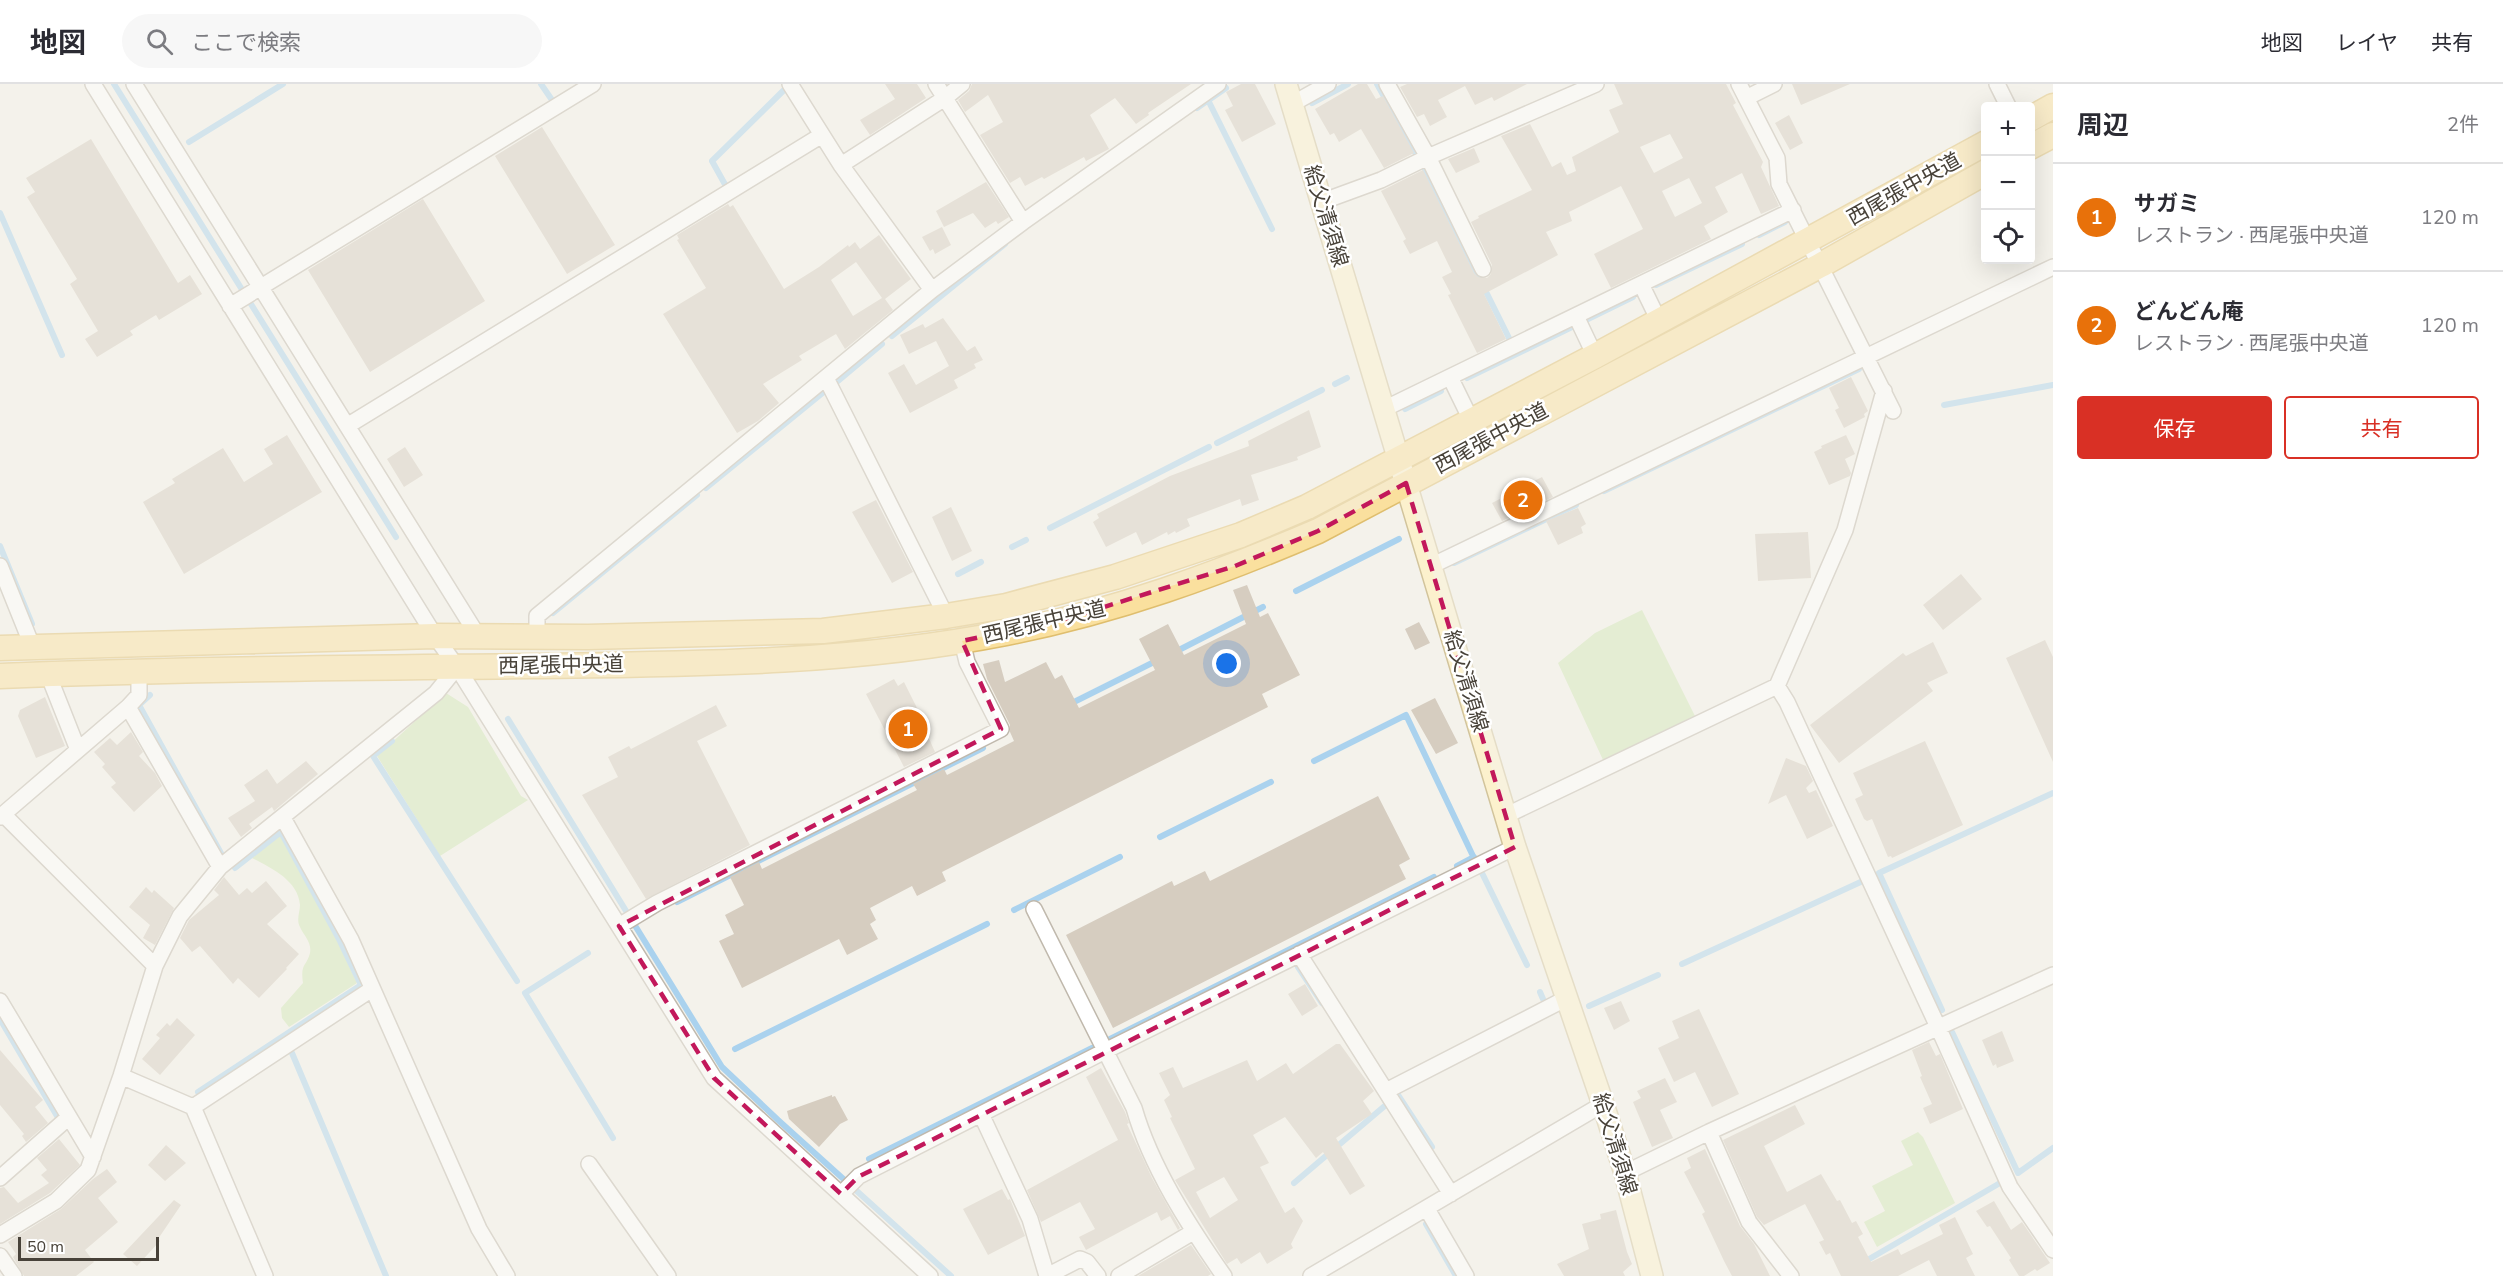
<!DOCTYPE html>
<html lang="ja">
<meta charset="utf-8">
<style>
:root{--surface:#fff;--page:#f7f7f7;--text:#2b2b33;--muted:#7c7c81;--line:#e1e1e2;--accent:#d93025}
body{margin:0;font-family:"Nunito Sans","Noto Sans JP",sans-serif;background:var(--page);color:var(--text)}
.controls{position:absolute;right:18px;top:18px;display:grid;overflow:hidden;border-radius:6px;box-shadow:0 6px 24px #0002}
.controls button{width:54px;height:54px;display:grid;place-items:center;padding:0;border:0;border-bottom:2px solid var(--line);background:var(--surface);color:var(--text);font:30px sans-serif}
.scale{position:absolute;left:18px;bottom:15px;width:141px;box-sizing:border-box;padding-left:6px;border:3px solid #484239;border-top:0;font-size:16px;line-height:21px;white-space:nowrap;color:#484239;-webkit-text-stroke:4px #fff;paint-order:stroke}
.you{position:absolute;left:1227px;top:580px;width:21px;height:21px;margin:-15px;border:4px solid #fff;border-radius:50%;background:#1a73e8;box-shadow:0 0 0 9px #1a73e833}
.badge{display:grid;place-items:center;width:39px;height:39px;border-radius:50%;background:var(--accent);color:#fff;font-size:20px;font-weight:700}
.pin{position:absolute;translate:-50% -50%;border:3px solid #fff;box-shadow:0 2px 6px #0006}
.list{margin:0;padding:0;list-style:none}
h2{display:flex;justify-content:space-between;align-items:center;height:78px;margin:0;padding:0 24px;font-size:26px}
h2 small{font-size:20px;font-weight:400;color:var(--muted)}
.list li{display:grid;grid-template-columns:39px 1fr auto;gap:18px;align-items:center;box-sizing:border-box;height:108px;padding:0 24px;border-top:2px solid var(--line)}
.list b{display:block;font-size:22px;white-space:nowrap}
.list p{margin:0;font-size:20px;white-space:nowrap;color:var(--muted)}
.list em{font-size:20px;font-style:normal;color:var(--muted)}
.actions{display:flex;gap:12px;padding:18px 24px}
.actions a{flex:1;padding:14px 0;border:2px solid var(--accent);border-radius:6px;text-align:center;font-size:21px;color:var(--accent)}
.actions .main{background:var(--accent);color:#fff}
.icon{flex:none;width:33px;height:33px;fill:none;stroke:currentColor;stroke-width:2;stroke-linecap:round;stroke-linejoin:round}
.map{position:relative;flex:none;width:2053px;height:1192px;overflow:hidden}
header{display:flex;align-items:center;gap:36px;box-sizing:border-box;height:84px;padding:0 30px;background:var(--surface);border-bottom:2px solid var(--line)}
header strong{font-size:28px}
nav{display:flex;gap:33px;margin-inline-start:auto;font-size:21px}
.search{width:420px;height:54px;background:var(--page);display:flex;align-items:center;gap:15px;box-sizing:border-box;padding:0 21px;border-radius:33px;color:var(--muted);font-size:22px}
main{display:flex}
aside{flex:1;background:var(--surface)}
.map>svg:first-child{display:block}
.green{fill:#d0e6b6}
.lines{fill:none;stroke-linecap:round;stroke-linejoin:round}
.stream{stroke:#aad2ee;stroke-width:6}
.building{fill:#d6cdc0;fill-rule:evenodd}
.minor-casing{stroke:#c0b9ad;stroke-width:18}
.secondary-casing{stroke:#d2c49c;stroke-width:24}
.primary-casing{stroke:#dfbe6e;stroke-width:27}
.minor{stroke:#fff;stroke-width:15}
.secondary{stroke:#fcf1cd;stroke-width:21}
.primary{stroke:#fae09e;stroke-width:24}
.marked{fill:none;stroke:#c2185b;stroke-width:4.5;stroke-dasharray:12 8;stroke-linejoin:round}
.labels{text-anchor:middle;stroke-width:5;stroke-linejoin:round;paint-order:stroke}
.street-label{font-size:21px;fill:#484239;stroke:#fff}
</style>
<header>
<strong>地図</strong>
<div class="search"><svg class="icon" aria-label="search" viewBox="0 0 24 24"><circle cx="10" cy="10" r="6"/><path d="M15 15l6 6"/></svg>ここで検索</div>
<nav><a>地図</a><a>レイヤ</a><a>共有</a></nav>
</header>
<main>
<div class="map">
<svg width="2053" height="1192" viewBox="0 0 2053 1192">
<rect width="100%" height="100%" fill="#f4f2eb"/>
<path class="green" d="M1642 526 1696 634 1604 678 1558 579 1595 549Z
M446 609 468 623 521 712 528 716 440 772 377 672Z
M280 751 337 856 357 899 289 943 282 934 281 924 303 899C300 879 307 882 310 869 312 858 304 852 300 843 296 836 300 828 300 821 298 796 271 784 252 774Z
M1918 1048 1923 1053 1955 1119 1877 1163 1864 1138 1885 1127 1872 1102 1913 1081 1901 1057Z"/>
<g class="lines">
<path class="stream" d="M114 0 396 453
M541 0 552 16
M1377 0 1416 70
M1208 16 1272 145
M1312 19 1348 0
M1197 24 1226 4
M189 58 283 0
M1425 85 1510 256
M723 106 727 104 712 77 785 5
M0 129 62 271
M1759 151 1785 138
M1656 201 1742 160
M1586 236 1633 213
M892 252 1005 160
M1467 294 1572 243
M838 297 882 260
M1335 300 1347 294
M1944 321 2053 301
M1405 325 1441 307
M1217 359 1322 306
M706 404 825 307
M1604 407 1859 285
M1050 444 1209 363
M0 462 32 540
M1012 463 1026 456
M1454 479 1576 421
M958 490 981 478
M1296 507 1399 455
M553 529 697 411
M1175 568 1263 523
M150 611 139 621 222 771
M1070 620 1158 576
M508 635 722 983 778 1036 951 1192
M392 657 373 672 517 897
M1314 677 1406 631 1473 772
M1160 753 1271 698
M1457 782 1474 773
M1482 789 1527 881
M677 818 983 664
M1014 826 1120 773
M588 869 525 909 613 1054
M1682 880 1865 796
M1298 883 1322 919
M1540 908 1543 915
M1589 922 1658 891
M1942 926 1879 789 2053 709
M0 935 57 1032
M1952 948 2018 1089 2053 1064
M1110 955 1434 793
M735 965 987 840
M292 969 386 1192
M198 1008 361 901 339 855 281 748 235 784
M1398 1011 1432 1063
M869 1075 1092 964
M1294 1099 1387 1020 1384 1015
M1426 1140 1456 1192
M1864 1178 2000 1099"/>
</g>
<path class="building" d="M885 0H917L926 14 870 51 860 36 895 15Z
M972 0H1191L1148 29 1149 31 1136 40 1115 14 1090 31 1109 65 1086 77 1084 73 1044 95 1042 93 1025 102 1020 93 1010 99 980 51 1003 38 988 11 965 28 958 16 969 7Z
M1241 0H1255L1276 40 1242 58 1225 26 1233 22 1226 8Z
M1358 0H1367L1376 15 1383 12 1414 69 1384 84 1361 45 1339 58 1334 49 1330 51 1315 25Z
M1407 0H1527L1494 17 1492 13 1475 21 1465 2 1438 16 1447 33 1430 42 1424 30 1417 33 1400 3Z
M1614 0H1726L1736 19 1733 21 1763 78 1761 83 1779 122 1761 130 1742 89 1715 103 1728 128 1704 142 1711 155 1611 204 1594 170 1643 145 1621 102 1569 128 1572 137 1546 148 1558 171 1484 210 1506 255 1477 269 1448 211 1451 210 1442 193 1452 188 1437 157 1410 170 1403 157 1406 155 1381 107 1423 86 1474 189 1478 193 1487 194 1491 190 1492 181 1471 138 1479 134 1478 132 1532 106 1501 52 1530 40 1552 83 1561 78 1567 91 1576 87 1572 73 1619 48 1609 26 1623 20ZM1670 50 1683 74 1654 89 1640 63ZM1689 94 1702 119 1675 133 1662 107Z
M1792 0H1850L1801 21Z
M1789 31 1803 59 1790 66 1775 39Z
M542 43 615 161 567 190 495 72Z
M91 55 178 199 190 191 202 210 159 236 156 231 130 247 133 251 97 273 85 255 98 247 70 200 77 195 27 113 35 108 26 94Z
M1474 64 1480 78 1456 89 1448 75Z
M986 98 1009 133 998 140 996 137 985 144 973 129 944 143 936 127Z
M423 115 485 217 370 288 308 186Z
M728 120 730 123 733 121 784 205 819 183 848 161 849 163 855 158 860 165 879 151 911 195 885 215 893 226 845 265 836 250 799 272 802 276 763 300 779 319 758 337 737 349 663 230 706 204 677 156 679 155 677 151ZM856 178 882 214 853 232 831 196Z
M942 143 951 161 935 170 933 165 930 167 922 153Z
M943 234 967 267 975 262 983 276 974 280 976 284 954 296 958 304 910 329 888 289 904 280 916 301 949 282 936 257 909 270 900 251 923 240 925 244Z
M1851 293 1868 327 1864 330 1865 333 1844 344 1835 326 1839 324 1829 304Z
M1309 326 1321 363 1297 373 1298 376 1251 391 1259 416 1242 422 1240 415 1187 435 1190 442 1176 449 1175 447 1168 451 1167 448 1142 461 1136 448 1106 463 1093 438 1099 434 1097 430 1170 392 1249 362 1248 357Z
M287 351 322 408 184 490 143 418 175 399 172 395 223 364 244 398 273 380 264 365Z
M1846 351 1855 370 1845 375 1851 389 1850 392 1829 401 1814 368 1822 364 1821 362Z
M405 363 423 391 404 403 387 375Z
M1542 393 1553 413 1502 437 1492 419Z
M876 416 913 488 892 499 852 428Z
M951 423 972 467 952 477 932 433Z
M1578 424 1586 440 1581 443 1583 449 1558 461 1546 437Z
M1808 448 1811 494 1758 497 1755 450Z
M1961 490 1982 515 1943 546 1923 521Z
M1247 501 1260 533 1268 529 1300 591 1262 610 1268 623 942 788 946 797 917 812 912 802 870 824 876 836 870 840 878 855 847 871 839 855 742 904 719 857 734 850 725 831 744 821 730 793 759 778 762 785 917 706 913 700 944 685 947 691 1014 657 1010 648V641L987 595 983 580 999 576 1005 598 1046 578 1055 595 1062 591 1079 624 1155 586 1139 555 1168 540 1184 571 1246 540 1233 506Z
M1419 538 1430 559 1415 566 1405 545Z
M2045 556 2053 573V678L2006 574Z
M1933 558 1948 589 1927 599 1933 607 1839 679 1810 641 1903 569 1906 572Z
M894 595 898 602 904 598 925 640 923 641 935 668 904 683 866 610Z
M45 613 65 662 36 674 18 632 20 626Z
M1435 614 1458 659 1436 670 1411 626Z
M716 621 727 642 697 657 750 761 646 815 582 711 618 693 608 673 629 662 631 665Z
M131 648 143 668 139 672 155 689 162 702 134 728 111 703 116 699 102 683 105 680 94 668 110 654 117 661Z
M1925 657 1963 741 1892 774 1891 772 1888 773 1872 735 1867 737 1864 735 1855 715 1863 711 1853 689Z
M1786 674 1806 682 1813 697 1806 704 1809 709 1816 706 1833 742 1807 755 1786 711 1768 720Z
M306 677 318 690 274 727 272 723 249 740 252 744 241 753 228 734 255 717 244 701 267 685 277 700Z
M1378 712 1410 775 1399 781 1406 795 1113 944 1066 851 1172 797 1174 802 1205 787 1210 797Z
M224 793 239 811 247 804 252 809 266 797 287 822 267 840 299 870 286 884 287 885 259 914 238 894 233 900 200 862 192 868 180 854 189 836 219 811 214 806Z
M146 803 152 809 154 806 174 824 155 861 143 854 150 841 129 823Z
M1305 900 1318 922 1302 932 1288 910Z
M1621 917 1630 937 1614 946 1604 924Z
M1699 925 1739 1010 1712 1023 1695 988 1674 998 1658 964 1679 954 1672 937Z
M177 934 195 951 160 991 142 975 160 954 156 951 167 939 170 942Z
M2002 947 2014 977 1997 984 1996 980 1993 982 1982 956Z
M1929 958 1936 972 1940 970 1963 1025 1930 1040 1923 1024 1932 1020 1920 993 1922 992 1912 966Z
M1336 960H1340L1374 1007 1363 1017 1372 1030 1336 1054 1365 1102 1350 1111 1323 1068 1316 1074 1285 1033 1253 1051 1269 1079 1260 1083 1285 1129 1294 1123 1303 1137 1291 1160 1293 1164 1267 1180 1260 1168 1241 1180 1237 1174 1227 1180 1175 1096 1195 1085 1170 1034 1172 1033 1164 1016 1170 1011 1159 989 1173 983 1183 1004 1247 976 1257 997 1286 979 1293 990ZM1224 1093 1238 1116 1210 1134 1196 1108Z
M0 966 43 1016 35 1023 48 1039 26 1058 22 1052 24 1050 0 1021Z
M1101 984 1125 1028 1129 1039 1127 1040 1152 1094 1180 1144 1178 1146 1170 1132 1161 1137 1157 1128 1086 1166 1079 1153 1095 1145 1080 1118 1041 1138 1027 1106 1118 1056 1086 993Z
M1665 994 1677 1018 1660 1026 1673 1054 1652 1063 1633 1018 1641 1014 1637 1007Z
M832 1011V1013L835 1012 848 1036 840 1040 819 1063 789 1035 787 1027Z
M1795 1021 1805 1040 1764 1062 1787 1108 1821 1090 1837 1117 1840 1116 1852 1139 1856 1137 1863 1150 1858 1153 1871 1178 1898 1165 1901 1171 1943 1150 1939 1141 1955 1133 1973 1170 1966 1174 1975 1192H1937L1929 1176 1898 1192H1841L1830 1169 1826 1171 1819 1158 1824 1156 1805 1120 1764 1141 1757 1133 1723 1056Z
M59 1055 80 1081 50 1109 0 1140V1104L4 1103 18 1119 49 1099 41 1091 47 1086 37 1074Z
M166 1061 186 1079 165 1097 148 1081Z
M1705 1065 1740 1142 1754 1160 1770 1192H1732L1724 1177 1702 1130 1705 1128 1684 1088 1691 1084 1687 1074Z
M107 1085 117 1098 98 1114 118 1138 85 1166 94 1178 76 1192H24L13 1173 16 1170 8 1158 61 1125 93 1095Z
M1002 1105 1008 1116 1010 1115 1025 1152 988 1171 963 1125Z
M174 1116 181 1121 158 1155 160 1157 137 1182 123 1170Z
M1994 1117 2011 1146 2022 1138 2050 1179 2037 1187 2035 1185 2024 1192H2019L2009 1176 2011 1174 1990 1142 1987 1143 1976 1127Z
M1616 1126 1627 1168 1632 1180 1623 1188 1625 1192H1564L1557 1180 1589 1165 1582 1140 1601 1135 1600 1130Z
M1191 1161 1211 1190 1208 1192H1138Z"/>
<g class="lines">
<defs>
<path id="minor" d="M93 0 435 552 457 583 714 994 930 1192
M134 0 478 552
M790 0 841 81 932 206
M936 0 1023 138
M1387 0 1428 73 1483 185
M1739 0 1777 74 1779 100 1893 327
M1997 0 2008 22
M1746 14 1774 0
M1292 20 1328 0
M841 81 945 14 962 0
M1321 118 1381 96 1428 73 1596 0
M1641 200 1659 237
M230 222 593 0
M1576 232 1595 272
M1450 293 1472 338
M826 294 946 532
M1384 325 1793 126
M347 342 822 51
M0 482 33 564
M1431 482 2053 183
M537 553V532L932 206 1023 138 1218 0
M48 590 78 666
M1777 602 1787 618 1938 943 2010 1103 2053 1166
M128 623 220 783
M3 730 155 882
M1507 731 1777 602 1845 446 1884 307
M0 733 128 623 139 611V586
M283 734 351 856 479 1145 507 1192
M1034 825 1134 1024C1151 1083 1189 1142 1224 1192
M619 842 657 819 1001 645 967 578 962 557
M1299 870 1451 1110
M0 917 93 1073
M121 992 193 1023 265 1192
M1386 1007 1567 914
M193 1023 372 905
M981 1030 1030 1135 1047 1192
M1709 1048 1749 1138 1791 1192
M589 1080 668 1192
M1625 1089 1709 1048 2053 891
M0 1094 69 1033
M841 1110 859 1092 1105 967 1515 763
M1427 1125 1466 1192
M0 1151 56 1117 88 1086 121 992 155 882 180 832 220 783 436 609 457 583
M0 1172 14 1192
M1047 1192 1080 1175 1087 1178 1098 1192
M1119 1192 1193 1148
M1311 1192 1603 1020"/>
<path id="secondary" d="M1286 0 1515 763 1603 1020 1625 1089 1652 1192"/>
<path id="primary" d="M2030 35 2053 22
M2030 63 2053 51
M0 564 435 552 588 553 823 547 946 532 1006 522 1115 493 1241 451 1307 423 1595 272 1986 59
M0 592C177 585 354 584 531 582 690 580 849 580 1006 549 1114 528 1218 490 1318 447L1821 181 1986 88"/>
</defs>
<use href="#minor" class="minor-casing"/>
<use href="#secondary" class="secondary-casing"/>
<use href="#primary" class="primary-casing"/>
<use href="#minor" class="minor"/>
<use href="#secondary" class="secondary"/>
<use href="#primary" class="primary"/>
</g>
<path d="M0 0H2053V1192H0ZM1406 399 1515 763 858 1093 841 1110 714 994 619 842 1001 645 962 557 1072 533 1235 482 1318 447Z" fill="#f4f2eb" fill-opacity=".55" fill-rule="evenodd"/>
<path class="marked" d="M1406 399 1515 763 858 1093 841 1110 714 994 619 842 1001 645 962 557 1072 533 1235 482 1318 447Z"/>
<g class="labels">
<g class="street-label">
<text transform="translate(1904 105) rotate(-29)" y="7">西尾張中央道</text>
<text transform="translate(1326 132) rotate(73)" y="7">給父清須線</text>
<text transform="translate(1491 354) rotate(-28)" y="7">西尾張中央道</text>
<text transform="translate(1044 538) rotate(-13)" y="7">西尾張中央道</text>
<text transform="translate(561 581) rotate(-1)" y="7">西尾張中央道</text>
<text transform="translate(1466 597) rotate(73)" y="7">給父清須線</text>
<text transform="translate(1615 1060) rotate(73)" y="7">給父清須線</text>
</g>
</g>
</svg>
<div class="controls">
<button>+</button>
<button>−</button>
<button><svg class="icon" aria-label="locate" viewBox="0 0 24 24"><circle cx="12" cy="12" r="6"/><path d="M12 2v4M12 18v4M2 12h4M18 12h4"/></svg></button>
</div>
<div class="scale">50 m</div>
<div class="you"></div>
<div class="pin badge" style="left:908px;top:645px;background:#e8710a">1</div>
<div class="pin badge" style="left:1523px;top:416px;background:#e8710a">2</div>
</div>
<aside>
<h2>周辺<small>2件</small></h2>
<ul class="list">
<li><span class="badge" style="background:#e8710a">1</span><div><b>サガミ</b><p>レストラン · 西尾張中央道</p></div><em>120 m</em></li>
<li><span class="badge" style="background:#e8710a">2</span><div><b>どんどん庵</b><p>レストラン · 西尾張中央道</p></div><em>120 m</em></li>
</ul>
<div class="actions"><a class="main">保存</a><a>共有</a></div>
</aside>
</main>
